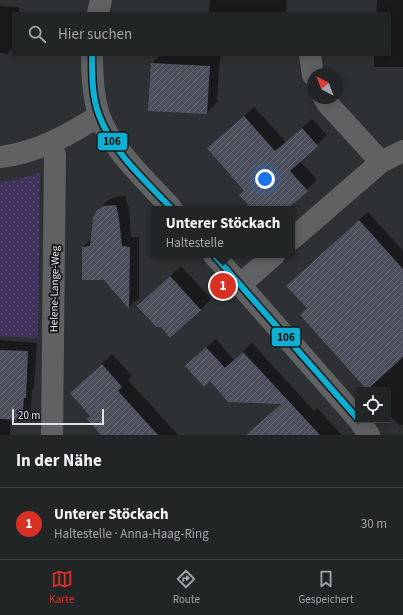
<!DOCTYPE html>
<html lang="de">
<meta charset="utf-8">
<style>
:root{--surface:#222526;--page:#2e3132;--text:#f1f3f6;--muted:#a2a5a7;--line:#3f4243;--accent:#d93025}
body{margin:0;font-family:"Source Sans 3",sans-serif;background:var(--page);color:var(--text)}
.controls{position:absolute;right:12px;bottom:12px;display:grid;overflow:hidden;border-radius:0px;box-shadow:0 2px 10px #0003}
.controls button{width:36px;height:36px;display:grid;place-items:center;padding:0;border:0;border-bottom:1px solid var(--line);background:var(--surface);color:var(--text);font:20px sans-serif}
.compass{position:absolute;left:307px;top:68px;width:36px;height:36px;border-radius:50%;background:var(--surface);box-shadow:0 2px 10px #0003;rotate:318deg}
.scale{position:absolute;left:12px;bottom:10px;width:92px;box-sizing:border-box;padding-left:4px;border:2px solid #e0e3e6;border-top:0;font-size:11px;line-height:14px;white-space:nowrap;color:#e0e3e6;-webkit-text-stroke:3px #16181a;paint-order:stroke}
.you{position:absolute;left:265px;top:179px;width:14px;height:14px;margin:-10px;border:3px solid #fff;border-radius:50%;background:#1a73e8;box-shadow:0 0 0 6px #1a73e833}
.badge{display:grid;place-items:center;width:26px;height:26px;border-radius:50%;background:var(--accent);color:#fff;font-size:13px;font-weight:700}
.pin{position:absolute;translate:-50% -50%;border:2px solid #fff;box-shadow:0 1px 4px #0006}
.popup{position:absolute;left:151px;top:206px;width:144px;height:52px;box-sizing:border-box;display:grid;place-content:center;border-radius:0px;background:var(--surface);filter:drop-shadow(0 1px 3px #0005);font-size:13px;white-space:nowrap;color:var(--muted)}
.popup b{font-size:15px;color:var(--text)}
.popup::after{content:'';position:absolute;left:50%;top:100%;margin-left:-8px;border:8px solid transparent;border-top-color:var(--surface)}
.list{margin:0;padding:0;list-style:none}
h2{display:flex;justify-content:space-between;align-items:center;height:52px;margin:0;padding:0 16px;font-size:17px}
h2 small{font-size:13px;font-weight:400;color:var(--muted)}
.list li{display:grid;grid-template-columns:26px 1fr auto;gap:12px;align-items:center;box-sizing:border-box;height:72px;padding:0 16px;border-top:1px solid var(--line)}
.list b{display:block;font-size:15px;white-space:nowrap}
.list p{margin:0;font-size:13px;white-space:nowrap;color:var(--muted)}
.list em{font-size:13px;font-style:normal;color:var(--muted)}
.icon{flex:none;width:22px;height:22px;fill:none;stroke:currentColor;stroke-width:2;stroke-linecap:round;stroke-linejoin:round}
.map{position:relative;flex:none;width:403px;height:435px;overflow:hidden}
.search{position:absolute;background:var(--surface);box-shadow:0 2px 10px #0003;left:12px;right:12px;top:12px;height:44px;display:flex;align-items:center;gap:10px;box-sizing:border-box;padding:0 14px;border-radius:0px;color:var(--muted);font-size:15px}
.sheet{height:124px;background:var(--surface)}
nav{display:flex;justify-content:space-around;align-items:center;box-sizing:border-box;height:56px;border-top:1px solid var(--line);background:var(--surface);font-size:11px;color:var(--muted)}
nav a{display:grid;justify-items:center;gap:2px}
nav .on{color:var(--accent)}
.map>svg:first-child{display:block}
.grass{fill:url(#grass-dots)}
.shadow{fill:#0007}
.building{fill:url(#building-hatch)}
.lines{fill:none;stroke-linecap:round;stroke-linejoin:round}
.minor{stroke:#5f6162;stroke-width:22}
.bus-1-casing{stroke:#16181a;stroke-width:9}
.bus-1{stroke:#0dafd3;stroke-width:6}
.labels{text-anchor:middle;stroke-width:4;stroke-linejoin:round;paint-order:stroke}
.street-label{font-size:11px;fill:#e0e3e6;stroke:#16181a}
.line-badge{stroke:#16181a;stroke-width:1.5}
.pale-badge-label{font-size:11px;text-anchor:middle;font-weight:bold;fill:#111}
</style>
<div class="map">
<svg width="403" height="435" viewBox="0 0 403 435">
<defs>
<pattern id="grass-dots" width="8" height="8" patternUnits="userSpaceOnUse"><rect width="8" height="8" fill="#40325d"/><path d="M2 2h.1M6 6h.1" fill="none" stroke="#5b5074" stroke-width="1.8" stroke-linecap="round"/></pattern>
<pattern id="building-hatch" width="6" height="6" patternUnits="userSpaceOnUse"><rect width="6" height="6" fill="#4b4e5b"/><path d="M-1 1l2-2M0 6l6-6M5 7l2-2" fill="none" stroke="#656773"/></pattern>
</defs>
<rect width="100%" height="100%" fill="#2e3133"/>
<path class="grass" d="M40 173 38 338 0 336V183L27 177Z"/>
<path class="shadow" d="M210 0H287L286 13H209Z
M377 0H403V67H374V55H390V13H376Z
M0 6 19 7V13H13V47L7 54 0 53Z
M160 55 220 56 217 102 207 113 152 64Z
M254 107 286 142 312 119 327 135 300 161 317 180 286 209H254L245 190 218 139Z
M125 196 129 209 131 237H139V298L129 307 104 279 83 247 92 238 97 211 107 201 114 197Z
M368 212 403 251V424L400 426 388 413V390H368L301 315 308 308 296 277Z
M181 266 211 299 200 310 161 326 138 306Z
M216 339 234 360 252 343 314 411 317 408 342 435H254L260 423 282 403 196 357Z
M0 340 37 343 34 388 32 390 31 410 22 419 11 418 10 435H0Z
M112 354 132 376 128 380 178 435H102L92 416 71 393Z"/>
<path class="building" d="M151 63 210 66 207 114 148 111Z
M244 116 275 151 302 128 318 146 290 171 308 191 287 209H252L239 195 244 191 207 148Z
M116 205 119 219 122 246 130 247 129 309 104 280H82V247L90 246 93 218 96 211 103 206Z
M359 220 403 269V357L367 390 300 315 307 308 286 286Z
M170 276 201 310 170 338 161 327H156L137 306Z
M206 347 225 368 243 352 320 435H246L281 404 228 402 210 381 204 387 185 366Z
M0 350 28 351 26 398H24L22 420 0 419Z
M102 364 122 387 118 391 158 435H101L87 419 90 416 70 393Z"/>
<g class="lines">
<path class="minor" d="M98 13 101 0
M92 55C92 75 93 96 99 115 110 148 149 183 172 209
M310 55 313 75
M324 98 327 103 381 162
M50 143 55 155 52 435
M0 157C37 153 68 135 99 116
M292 239 381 162 403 151
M214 255 358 419
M241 284 274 255
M359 420 369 435"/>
<defs>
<path id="bus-1" d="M92 55C92 75 92 97 99 115 113 153 146 181 172 209
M214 255 358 419"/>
</defs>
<use href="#bus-1" class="bus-1-casing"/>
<use href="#bus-1" class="bus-1"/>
</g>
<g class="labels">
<g class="street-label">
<text transform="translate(54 289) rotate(-89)" y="4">Helene-Lange-Weg</text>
</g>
</g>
<g class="line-badge">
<rect x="97" y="132" width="31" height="19" rx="4" fill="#0dafd3"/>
<rect x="271" y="327" width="30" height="20" rx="4" fill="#0dafd3"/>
</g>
<g class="pale-badge-label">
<text x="112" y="145">106</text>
<text x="286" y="341">106</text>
</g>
</svg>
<div class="controls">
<button><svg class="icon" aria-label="locate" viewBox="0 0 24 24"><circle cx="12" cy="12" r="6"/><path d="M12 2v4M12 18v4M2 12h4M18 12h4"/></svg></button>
</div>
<svg class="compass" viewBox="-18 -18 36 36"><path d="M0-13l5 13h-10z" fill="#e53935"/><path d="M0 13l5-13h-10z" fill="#a2a5a7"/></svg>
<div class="scale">20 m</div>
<div class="you"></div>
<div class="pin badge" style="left:223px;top:286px">1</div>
<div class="popup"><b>Unterer Stöckach</b>Haltestelle</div>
<div class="search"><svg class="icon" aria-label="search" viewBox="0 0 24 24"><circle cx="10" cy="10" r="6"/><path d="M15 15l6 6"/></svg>Hier suchen</div>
</div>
<section class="sheet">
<h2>In der Nähe<small></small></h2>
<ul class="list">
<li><span class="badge">1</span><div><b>Unterer Stöckach</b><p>Haltestelle · Anna-Haag-Ring</p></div><em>30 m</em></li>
</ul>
</section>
<nav>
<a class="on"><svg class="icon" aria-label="map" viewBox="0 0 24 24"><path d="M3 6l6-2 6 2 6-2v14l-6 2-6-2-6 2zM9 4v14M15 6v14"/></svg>Karte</a>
<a><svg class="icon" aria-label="directions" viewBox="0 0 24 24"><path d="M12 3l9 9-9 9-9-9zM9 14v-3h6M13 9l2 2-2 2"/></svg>Route</a>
<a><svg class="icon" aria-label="saved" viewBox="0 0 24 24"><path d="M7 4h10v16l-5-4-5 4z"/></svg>Gespeichert</a>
</nav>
